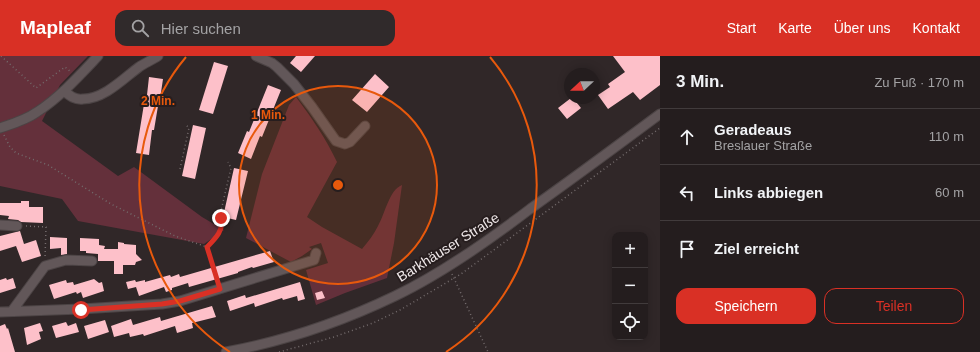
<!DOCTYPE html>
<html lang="de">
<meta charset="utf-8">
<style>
:root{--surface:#241d1e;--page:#302a2b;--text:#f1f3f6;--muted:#a3a2a4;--line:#413b3c;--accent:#d93025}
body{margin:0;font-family:Arial,sans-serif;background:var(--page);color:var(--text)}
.controls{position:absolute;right:12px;bottom:12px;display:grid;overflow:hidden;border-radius:8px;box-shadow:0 2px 10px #0003}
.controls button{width:36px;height:36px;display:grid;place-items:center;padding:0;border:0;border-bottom:1px solid var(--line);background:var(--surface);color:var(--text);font:20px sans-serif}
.compass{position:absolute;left:564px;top:12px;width:36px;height:36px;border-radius:50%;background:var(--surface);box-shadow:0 2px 10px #0003;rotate:248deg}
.stop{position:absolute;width:12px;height:12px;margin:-9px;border:3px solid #d93025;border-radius:50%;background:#fff}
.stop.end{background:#d93025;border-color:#fff;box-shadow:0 1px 4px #0008}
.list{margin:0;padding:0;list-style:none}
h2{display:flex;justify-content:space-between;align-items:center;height:52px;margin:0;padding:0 16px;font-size:17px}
h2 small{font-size:13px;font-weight:400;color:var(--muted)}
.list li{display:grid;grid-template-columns:26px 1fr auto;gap:12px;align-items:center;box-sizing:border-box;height:56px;padding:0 16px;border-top:1px solid var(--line)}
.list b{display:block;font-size:15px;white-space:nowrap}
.list p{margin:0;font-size:13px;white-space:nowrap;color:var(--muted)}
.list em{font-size:13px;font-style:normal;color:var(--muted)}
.actions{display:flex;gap:8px;padding:12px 16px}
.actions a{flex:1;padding:9px 0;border:1px solid var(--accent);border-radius:12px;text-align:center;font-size:14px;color:var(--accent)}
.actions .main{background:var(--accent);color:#fff}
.icon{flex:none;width:22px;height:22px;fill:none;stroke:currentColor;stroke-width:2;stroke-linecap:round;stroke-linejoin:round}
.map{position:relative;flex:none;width:660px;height:296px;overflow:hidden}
header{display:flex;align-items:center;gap:24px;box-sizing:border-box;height:56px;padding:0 20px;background:var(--accent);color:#fff}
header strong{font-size:19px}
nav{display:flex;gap:22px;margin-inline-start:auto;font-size:14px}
.search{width:280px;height:36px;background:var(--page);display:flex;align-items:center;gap:10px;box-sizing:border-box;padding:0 14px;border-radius:12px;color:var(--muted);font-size:15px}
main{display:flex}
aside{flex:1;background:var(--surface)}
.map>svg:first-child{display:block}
.green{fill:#64303b}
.building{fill:#fdc0c9}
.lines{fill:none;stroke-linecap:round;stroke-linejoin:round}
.minor-casing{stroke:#4c4445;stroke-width:11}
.path{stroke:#746c6d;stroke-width:1.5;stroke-dasharray:1 3;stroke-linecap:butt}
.minor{stroke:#625759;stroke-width:9}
.route{stroke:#d93025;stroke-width:5}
.ring{fill:none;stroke:#e8590c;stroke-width:2}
.labels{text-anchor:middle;stroke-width:4;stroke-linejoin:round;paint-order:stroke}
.street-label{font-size:14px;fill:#f1eaeb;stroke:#261d1e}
.centre{fill:#e8590c;stroke:#261d1e;stroke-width:2}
.ring-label{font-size:12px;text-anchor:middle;font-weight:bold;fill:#e8590c;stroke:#261d1e;stroke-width:4;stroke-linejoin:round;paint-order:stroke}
</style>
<header>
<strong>Mapleaf</strong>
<div class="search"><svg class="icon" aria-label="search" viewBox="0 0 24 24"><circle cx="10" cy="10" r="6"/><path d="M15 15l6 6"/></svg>Hier suchen</div>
<nav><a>Start</a><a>Karte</a><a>Über uns</a><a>Kontakt</a></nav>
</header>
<main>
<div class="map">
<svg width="660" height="296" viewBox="0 0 660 296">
<rect width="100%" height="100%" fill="#302728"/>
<path class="green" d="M0 0H88L60 29 42 65 118 120 134 111 202 161 224 174 204 188 78 165 62 143 0 130Z
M296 41C312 62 326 83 337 106L307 161 322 171 362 193C368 186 374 178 378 170 385 158 389 134 402 129L394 187 387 222 345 237 316 249 306 214 328 207 321 187 309 191 312 193 302 200 291 206 246 182 262 118 289 49Z"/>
<path class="building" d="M296 0H315L301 16 290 7Z
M613 0H660V29L640 44 633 36 608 53 598 39 610 31 608 28 625 16Z
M214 6 228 10 213 58 199 54Z
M375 18 389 31 367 56 352 44Z
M149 21 163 23 159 50H158L154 74H152L149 99 136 97 144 48H146Z
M268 29 281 34 262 81 260 80 251 103 238 97 247 75 249 76Z
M571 42H573L581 52 567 63 558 52Z
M193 69 206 72 195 123 182 120Z
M234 112 248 115 236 164 223 161Z
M21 145H29V151H43V167L21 166 18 164 8 163 9 160 0 159V147H21Z
M20 175 24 188 36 184 41 200 22 206 16 190 0 195V180Z
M50 181 67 182V198L61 199V192L50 193Z
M80 182 99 183V189L105 190 104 193H118V186L124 187V188L136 189V198L142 204 136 206 135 209H123V218H114V205H98V198L86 197V195H80Z
M270 195 274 206 253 212 252 211 238 216V217L189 231 188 227 172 232V234L166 236 164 231 139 240 136 231 128 233 126 226 135 224 136 226 145 224V226L170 219 171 221 179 218 180 221Z
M6 222 7 224 13 222 16 232 0 237V224Z
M94 223 99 227 102 226 104 235 83 242 81 236 77 238 76 236 54 243 49 229 66 224 67 227 73 226 74 229Z
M300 226 305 243 298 245 297 240 283 244 282 242 255 251 254 247 230 255 227 245 245 239 246 242Z
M322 235 325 242 317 244 315 237Z
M212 250 216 261 192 267 193 272 177 277 175 270 144 280 143 278 130 281 129 277 114 281 111 270 131 263 133 269 160 261 161 265Z
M105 264 109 276 88 283 84 270Z
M66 266 68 270 76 267 79 276 56 282 52 270Z
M40 267 43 275 39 276 41 283 27 289 24 272Z
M5 268 7 273 8 272 15 296H0V270Z"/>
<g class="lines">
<defs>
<path id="minor" d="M256 0 272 7 277 11 294 28 312 51 336 85 345 88 350 86 365 70
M64 35C70 40 75 44 83 43 104 43 123 23 139 11 145 7 152 4 158 0
M0 72C12 68 26 64 37 56 60 41 79 20 98 0
M0 169 17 170
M12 255 45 210 66 204 92 205
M0 256 81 253 162 248 180 245 314 204 316 197
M226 296C285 285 341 266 395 240 443 217 488 185 530 153 574 122 617 90 660 58"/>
</defs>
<use href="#minor" class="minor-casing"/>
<path class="path" d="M1 0 36 32 65 11 71 16
M4 79 10 91 16 97 48 109 111 148 175 180 207 191
M180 113 189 72 186 69
M26 170 46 171 45 202
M207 191 218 180 222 171 220 159 231 112 228 106
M207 191 218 226
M452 218 488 296
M279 296 334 281 373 267 400 254 461 218 660 72"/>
<use href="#minor" class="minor"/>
</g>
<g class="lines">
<path class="route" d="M81 254 162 248 180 245 220 233 207 191C215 183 224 175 221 162"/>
</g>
<circle cx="338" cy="129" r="99" fill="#e8590c" fill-opacity=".12"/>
<g class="ring">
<circle cx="338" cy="129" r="99"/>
<path d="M230 296A199 199 0 0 1 186 1M490 1A199 199 0 0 1 446 296"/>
</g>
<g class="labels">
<g class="street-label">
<text transform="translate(448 191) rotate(-32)" y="5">Barkhäuser Straße</text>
</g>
</g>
<circle cx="338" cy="129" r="6" class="centre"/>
<g class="ring-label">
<text x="158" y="49">2 Min.</text>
<text x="268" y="63">1 Min.</text>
</g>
</svg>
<div class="controls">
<button>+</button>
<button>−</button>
<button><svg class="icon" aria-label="locate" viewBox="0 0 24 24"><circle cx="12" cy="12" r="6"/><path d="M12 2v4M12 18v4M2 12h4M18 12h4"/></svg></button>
</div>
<svg class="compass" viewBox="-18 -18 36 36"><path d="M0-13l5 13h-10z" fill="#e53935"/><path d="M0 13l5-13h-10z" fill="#a3a2a4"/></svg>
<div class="stop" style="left:81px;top:254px"></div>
<div class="stop end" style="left:221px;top:162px"></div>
</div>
<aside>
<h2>3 Min.<small>Zu Fuß · 170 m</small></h2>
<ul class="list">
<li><svg class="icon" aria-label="ahead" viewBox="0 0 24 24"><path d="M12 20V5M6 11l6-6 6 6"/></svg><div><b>Geradeaus</b><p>Breslauer Straße</p></div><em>110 m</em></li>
<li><svg class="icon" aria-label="left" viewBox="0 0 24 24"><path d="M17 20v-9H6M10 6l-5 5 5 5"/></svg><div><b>Links abbiegen</b></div><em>60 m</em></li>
<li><svg class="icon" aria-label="arrive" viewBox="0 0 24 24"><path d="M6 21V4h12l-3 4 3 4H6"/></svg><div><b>Ziel erreicht</b></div></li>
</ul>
<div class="actions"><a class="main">Speichern</a><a>Teilen</a></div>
</aside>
</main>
